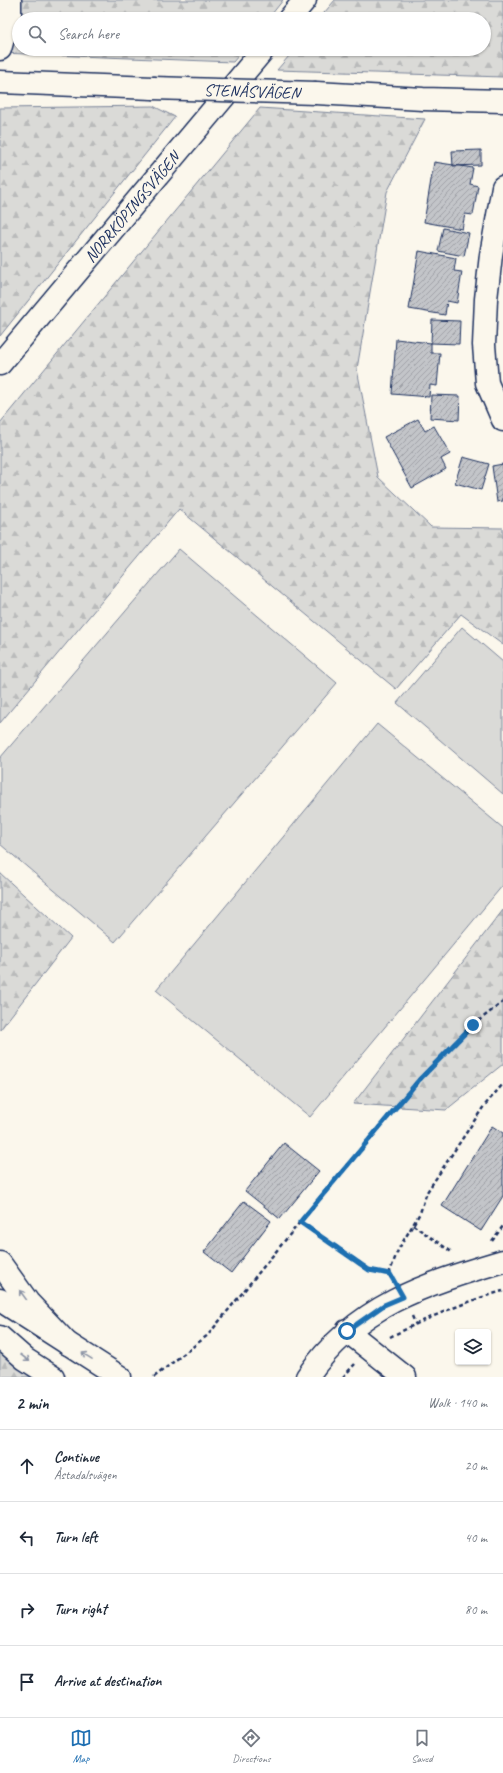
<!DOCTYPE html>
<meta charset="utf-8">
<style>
:root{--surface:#fff;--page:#f6f6f7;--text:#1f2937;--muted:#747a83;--line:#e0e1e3;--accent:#1f6fb2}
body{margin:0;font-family:Caveat,sans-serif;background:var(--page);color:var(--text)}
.controls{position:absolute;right:12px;bottom:12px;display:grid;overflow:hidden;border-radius:4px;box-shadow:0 1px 3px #0004}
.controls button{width:36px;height:36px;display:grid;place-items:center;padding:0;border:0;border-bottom:1px solid var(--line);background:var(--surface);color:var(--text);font:20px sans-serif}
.stop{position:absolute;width:12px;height:12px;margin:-9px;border:3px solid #1f6fb2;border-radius:50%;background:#fff}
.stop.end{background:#1f6fb2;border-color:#fff;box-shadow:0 1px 4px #0008}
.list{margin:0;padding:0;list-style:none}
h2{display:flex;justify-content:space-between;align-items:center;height:52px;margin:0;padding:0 16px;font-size:17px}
h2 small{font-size:13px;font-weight:400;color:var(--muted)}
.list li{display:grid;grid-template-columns:26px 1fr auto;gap:12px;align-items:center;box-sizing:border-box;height:72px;padding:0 16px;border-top:1px solid var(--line)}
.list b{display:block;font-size:15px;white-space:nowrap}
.list p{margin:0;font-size:13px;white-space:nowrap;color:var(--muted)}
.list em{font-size:13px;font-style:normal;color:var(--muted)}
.icon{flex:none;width:22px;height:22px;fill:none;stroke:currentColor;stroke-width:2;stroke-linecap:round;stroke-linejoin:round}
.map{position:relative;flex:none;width:503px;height:1377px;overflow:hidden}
.search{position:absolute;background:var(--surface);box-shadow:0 1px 3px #0004;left:12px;right:12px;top:12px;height:44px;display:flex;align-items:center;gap:10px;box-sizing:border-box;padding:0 14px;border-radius:22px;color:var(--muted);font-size:15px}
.sheet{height:340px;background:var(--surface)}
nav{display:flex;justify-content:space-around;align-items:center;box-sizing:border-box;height:56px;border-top:1px solid var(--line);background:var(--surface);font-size:11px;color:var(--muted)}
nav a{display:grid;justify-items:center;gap:2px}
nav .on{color:var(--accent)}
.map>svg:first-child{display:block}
.forest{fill:url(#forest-firs);stroke:#7a849a}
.pitch{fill:#dadad7;stroke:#7a849a}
.building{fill:url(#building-hatch);stroke:#1b2f5e}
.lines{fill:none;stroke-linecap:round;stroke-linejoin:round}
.minor-casing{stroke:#1b2f5e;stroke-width:25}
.major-casing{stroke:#1b2f5e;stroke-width:25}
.path{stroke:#1b2f5e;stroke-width:2.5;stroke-dasharray:4 3;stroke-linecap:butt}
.minor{stroke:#fbf7ec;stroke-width:22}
.major{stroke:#fbf7ec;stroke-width:22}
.minor-bridge-casing{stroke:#1b2f5e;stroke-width:25;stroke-linecap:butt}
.minor-bridge{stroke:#fbf7ec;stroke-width:22}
.oneway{stroke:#8b93a5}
.route{stroke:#1f6fb2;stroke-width:5}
.labels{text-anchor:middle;stroke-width:3;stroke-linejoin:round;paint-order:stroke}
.street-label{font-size:17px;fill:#1b2f5e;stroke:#fbf7ec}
</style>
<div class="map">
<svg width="503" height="1377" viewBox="0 0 503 1377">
<defs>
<pattern id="forest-firs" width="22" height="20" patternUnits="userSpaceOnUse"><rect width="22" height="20" fill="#dadad7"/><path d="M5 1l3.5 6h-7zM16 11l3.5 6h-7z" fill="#babbbb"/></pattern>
<pattern id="building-hatch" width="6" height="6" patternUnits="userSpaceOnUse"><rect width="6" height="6" fill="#c3c5c9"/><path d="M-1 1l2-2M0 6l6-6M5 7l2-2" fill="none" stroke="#9ea0a6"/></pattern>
</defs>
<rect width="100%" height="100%" fill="#fbf7ec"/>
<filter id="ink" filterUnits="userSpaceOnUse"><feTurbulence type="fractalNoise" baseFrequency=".025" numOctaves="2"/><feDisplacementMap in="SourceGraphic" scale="8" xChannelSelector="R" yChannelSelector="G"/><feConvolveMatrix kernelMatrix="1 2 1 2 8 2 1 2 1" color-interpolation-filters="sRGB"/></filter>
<g filter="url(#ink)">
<path class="forest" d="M6 0H283L268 19H19V49H244L233 62 0 53Z
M335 0H503V77L277 70 295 49H484V19H319Z
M153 106 175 117 0 336V108Z
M260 108 425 119 387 192 357 369 378 477 431 527 503 528V645L461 614 396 689 179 509 0 723V423Z
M0 873 71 938 0 1030Z
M503 910V1064L446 1110 353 1104Z
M0 1352 1 1354 36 1377H0Z"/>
<path class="pitch" d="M179 549 337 683 115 942 0 844V758Z
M462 627 503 662V794L397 703Z
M377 724 503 828V885L310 1117 156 990Z"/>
<path class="building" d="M481 150V165L453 166 452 151Z
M434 162 473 168 470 184 478 186 473 215 465 214 462 229 424 222Z
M443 228 469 233 464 256 438 251Z
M419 251 456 258 454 271 462 272 457 303 447 301 445 315 409 309Z
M432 320 460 321 459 344 431 343Z
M396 339 431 343V353H440L437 386 430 385 429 397 392 394Z
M431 395 460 396 459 420 430 418Z
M418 419 425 431 434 426 450 454 441 459 446 469 412 488 384 437Z
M463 457 489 464 481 490 455 483Z
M503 464V501L497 502 492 466Z
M492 1126 503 1133V1196L481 1231 442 1206Z
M284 1143 319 1171 280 1219 245 1191Z
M244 1201 271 1221 231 1273 204 1252Z"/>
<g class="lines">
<defs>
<path id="minor" d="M0 49 10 14V0
M0 82 153 88
M316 93 423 99 503 101
M503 187 491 255 486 299 484 345 487 383 503 420
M0 1300 120 1377
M347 1331 405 1377
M0 1337 25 1359 53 1377
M307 1377C355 1306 425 1284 503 1261"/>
<g id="major">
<path d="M289 19 305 0"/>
<path id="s1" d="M0 364 264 49"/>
<path d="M0 1263 28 1302 68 1344"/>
</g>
</defs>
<use href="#minor" class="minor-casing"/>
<use href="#major" class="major-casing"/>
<path class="path" d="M300 1222 369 1270 389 1274 392 1278
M413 1225 453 1253
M492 1241 503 1226
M389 1274 398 1250 420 1213 427 1192 484 1106 503 1084
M412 1316 416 1325
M390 1337C425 1319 466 1301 503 1291
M154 1377 208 1335 300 1222 419 1080 473 1025 503 1002
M343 1377 355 1364"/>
<use href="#minor" class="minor"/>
<use href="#major" class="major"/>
<defs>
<g id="minor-bridge">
<path id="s2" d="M153 88 316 93"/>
</g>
</defs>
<use href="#minor-bridge" class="minor-bridge-casing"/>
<use href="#minor-bridge" class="minor-bridge"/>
</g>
<defs><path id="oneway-shaft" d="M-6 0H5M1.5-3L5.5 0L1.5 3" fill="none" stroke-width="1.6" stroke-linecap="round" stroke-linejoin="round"/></defs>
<g class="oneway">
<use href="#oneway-shaft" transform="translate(23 1295) rotate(-126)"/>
<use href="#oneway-shaft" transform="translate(87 1356) rotate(-148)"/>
<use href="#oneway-shaft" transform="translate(25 1358) rotate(37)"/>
</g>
</g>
<g class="lines" filter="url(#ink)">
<path class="route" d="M347 1331 384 1305 403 1297 390 1274 369 1270 300 1222 419 1080 473 1025"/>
</g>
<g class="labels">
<g class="street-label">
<text dy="6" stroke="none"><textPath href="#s2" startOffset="99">STENÅSVÄGEN</textPath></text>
<text dy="6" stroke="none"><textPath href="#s1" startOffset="205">NORRKÖPINGSVÄGEN</textPath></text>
</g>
</g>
</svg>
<div class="controls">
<button><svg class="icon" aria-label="layers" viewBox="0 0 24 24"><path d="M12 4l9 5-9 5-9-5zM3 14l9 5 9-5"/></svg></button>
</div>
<div class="stop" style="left:347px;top:1331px"></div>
<div class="stop end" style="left:473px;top:1025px"></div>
<div class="search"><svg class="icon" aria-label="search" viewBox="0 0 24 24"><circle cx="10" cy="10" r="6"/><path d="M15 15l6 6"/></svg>Search here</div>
</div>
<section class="sheet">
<h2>2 min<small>Walk · 140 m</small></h2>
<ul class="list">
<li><svg class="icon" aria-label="ahead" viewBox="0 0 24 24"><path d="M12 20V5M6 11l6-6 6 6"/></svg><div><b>Continue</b><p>Åstadalsvägen</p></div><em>20 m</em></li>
<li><svg class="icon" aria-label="left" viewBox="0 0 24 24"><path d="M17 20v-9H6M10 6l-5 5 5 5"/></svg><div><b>Turn left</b></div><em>40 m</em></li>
<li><svg class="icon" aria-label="right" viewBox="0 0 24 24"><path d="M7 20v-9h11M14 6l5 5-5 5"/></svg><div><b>Turn right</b></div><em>80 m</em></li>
<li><svg class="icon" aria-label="arrive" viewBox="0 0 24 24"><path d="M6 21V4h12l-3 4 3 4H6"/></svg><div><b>Arrive at destination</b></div></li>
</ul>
</section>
<nav>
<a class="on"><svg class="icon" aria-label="map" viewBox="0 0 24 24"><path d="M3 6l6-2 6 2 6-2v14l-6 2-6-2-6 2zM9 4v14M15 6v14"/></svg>Map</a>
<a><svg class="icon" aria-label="directions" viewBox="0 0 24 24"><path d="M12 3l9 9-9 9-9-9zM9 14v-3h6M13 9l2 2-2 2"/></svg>Directions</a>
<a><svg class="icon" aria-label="saved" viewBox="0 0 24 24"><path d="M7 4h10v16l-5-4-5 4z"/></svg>Saved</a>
</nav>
